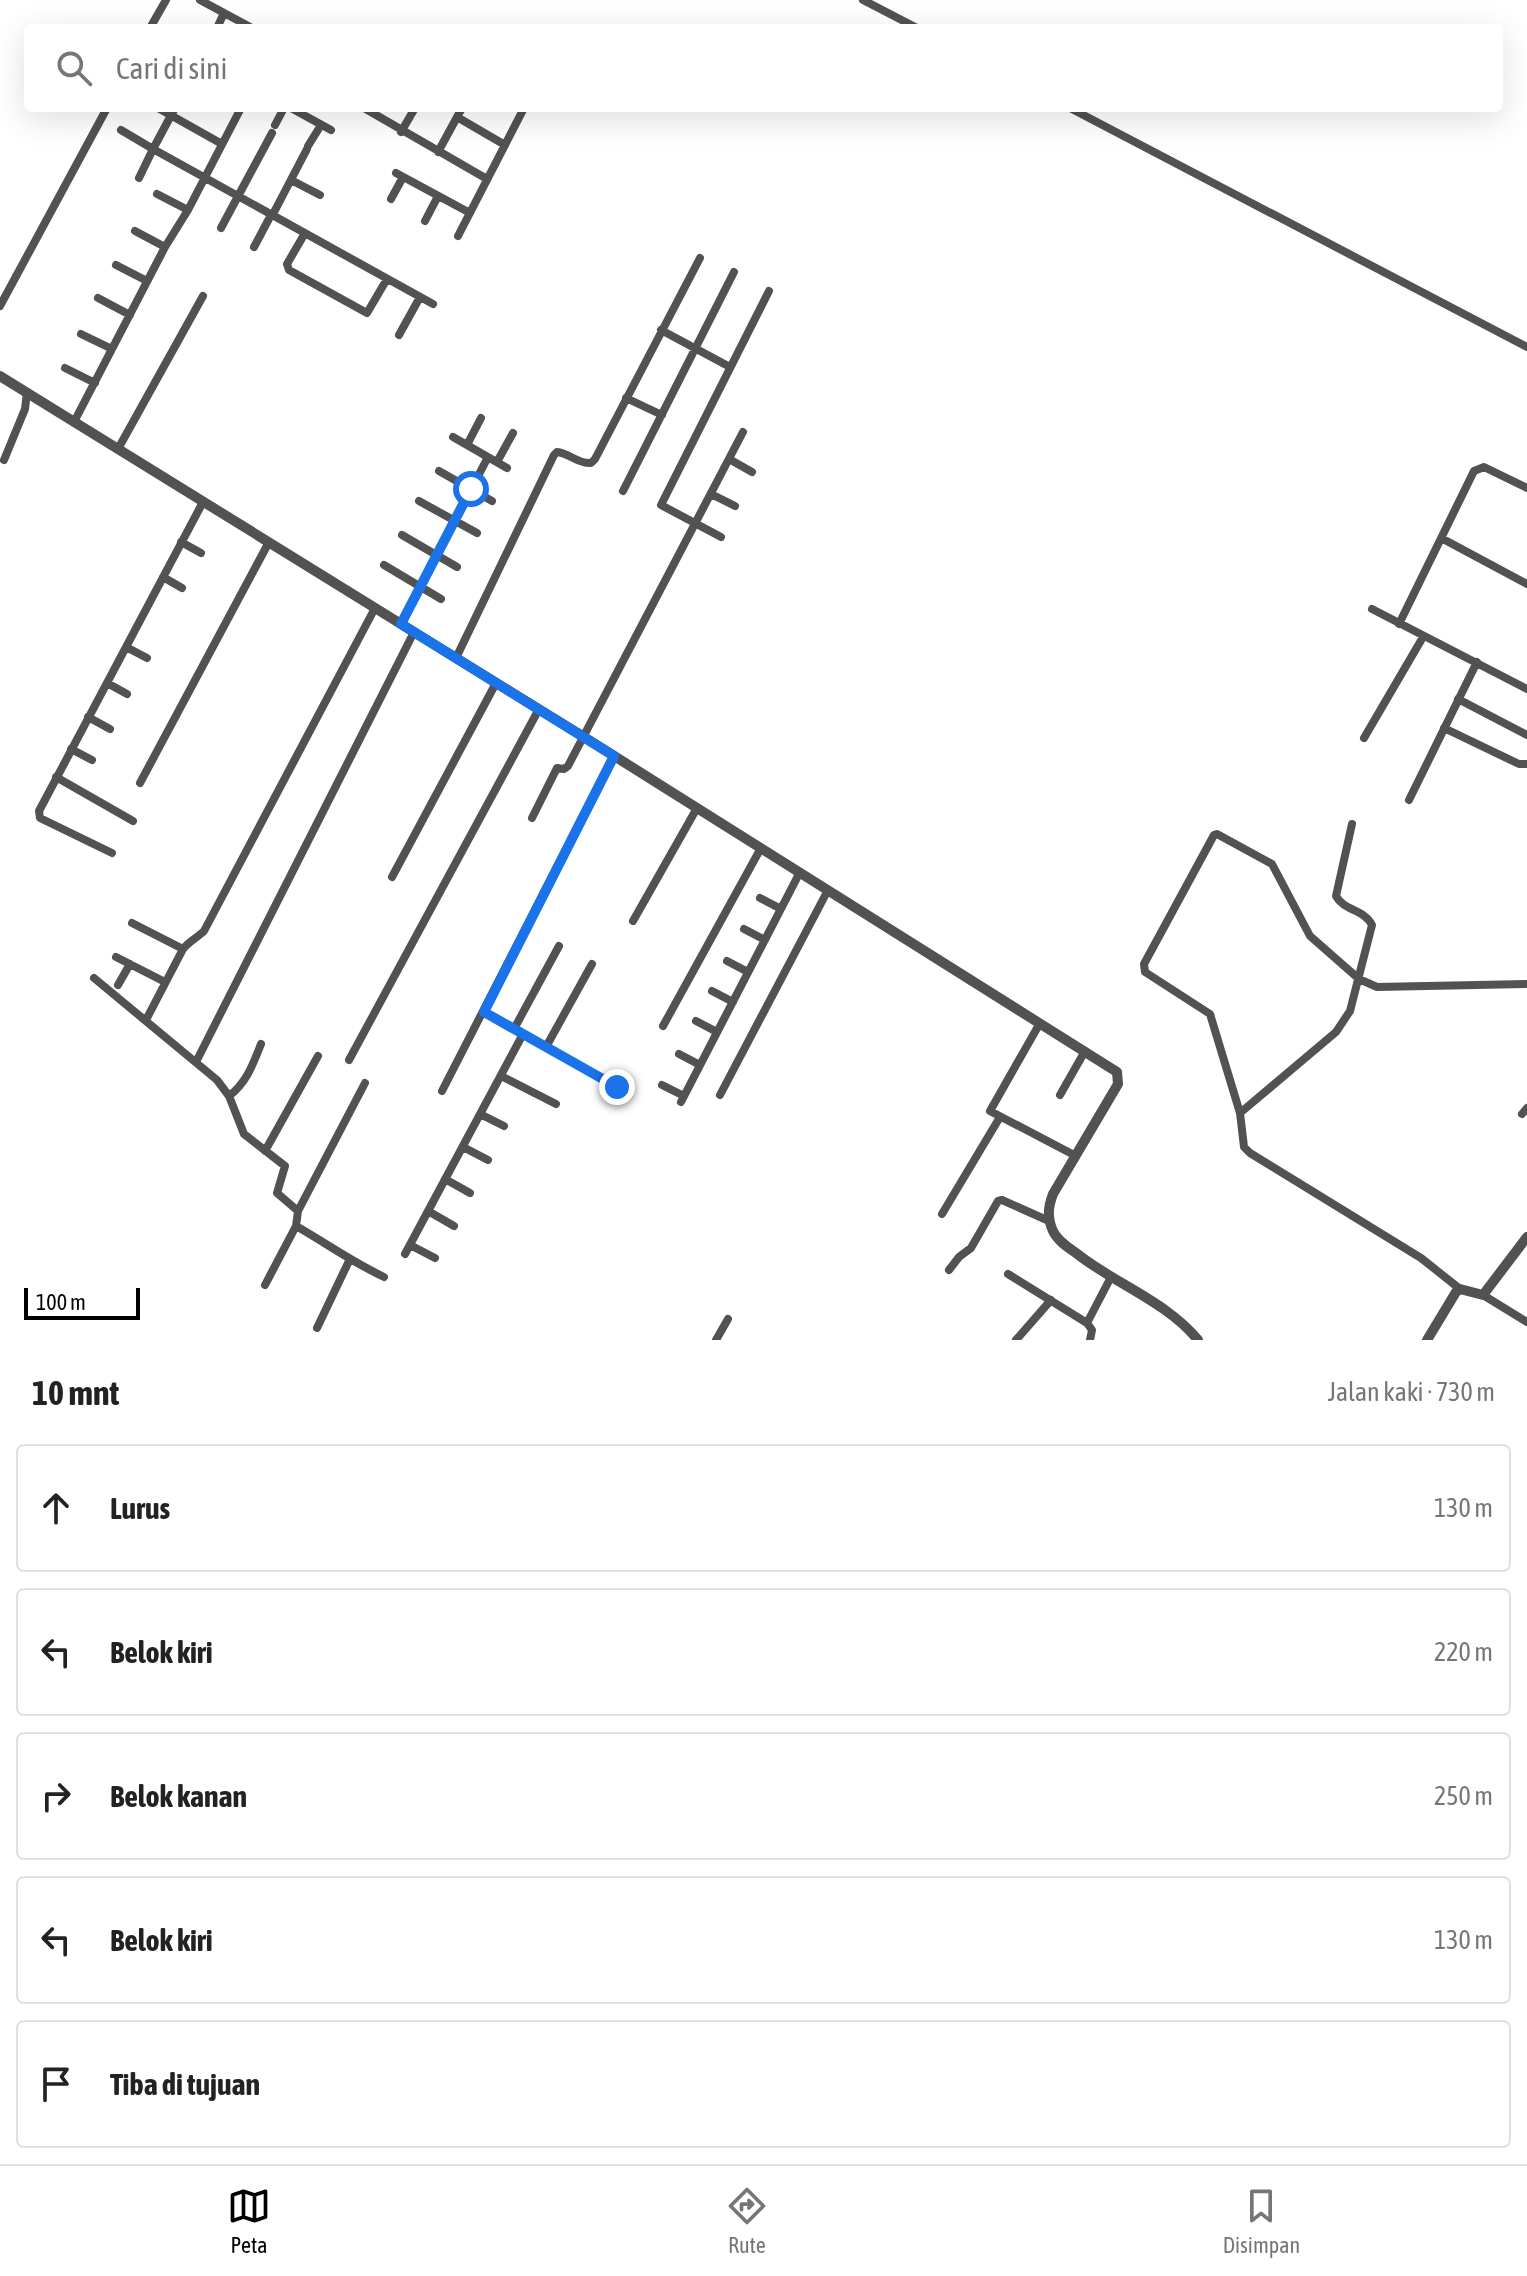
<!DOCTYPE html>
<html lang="id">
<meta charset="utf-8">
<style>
:root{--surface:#fff;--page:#f6f6f6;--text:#222;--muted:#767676;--line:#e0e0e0;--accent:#000}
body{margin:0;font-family:"Asap Condensed",sans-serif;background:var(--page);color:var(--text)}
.scale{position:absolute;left:24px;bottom:20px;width:116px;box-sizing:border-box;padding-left:8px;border:4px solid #000;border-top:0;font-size:22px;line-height:28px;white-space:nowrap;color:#000;-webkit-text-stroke:6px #fff;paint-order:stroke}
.stop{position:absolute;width:24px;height:24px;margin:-18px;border:6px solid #1a73e8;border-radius:50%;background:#fff}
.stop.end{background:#1a73e8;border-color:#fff;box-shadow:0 2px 8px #0008}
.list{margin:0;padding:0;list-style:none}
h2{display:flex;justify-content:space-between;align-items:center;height:104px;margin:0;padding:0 32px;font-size:34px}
h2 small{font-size:26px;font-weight:400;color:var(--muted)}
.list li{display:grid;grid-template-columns:52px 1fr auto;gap:24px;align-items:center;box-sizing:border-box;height:128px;margin:0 16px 16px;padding:0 16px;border:2px solid var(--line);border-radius:8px}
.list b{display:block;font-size:30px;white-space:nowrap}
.list em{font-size:26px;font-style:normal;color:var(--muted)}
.icon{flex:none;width:44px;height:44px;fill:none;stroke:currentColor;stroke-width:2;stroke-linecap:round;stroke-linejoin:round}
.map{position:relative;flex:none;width:1527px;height:1340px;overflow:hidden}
.search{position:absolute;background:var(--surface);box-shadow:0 8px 32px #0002;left:24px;right:24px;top:24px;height:88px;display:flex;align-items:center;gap:20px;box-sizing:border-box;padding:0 28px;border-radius:8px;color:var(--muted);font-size:30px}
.sheet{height:824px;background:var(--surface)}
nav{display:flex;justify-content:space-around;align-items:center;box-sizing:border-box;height:112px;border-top:2px solid var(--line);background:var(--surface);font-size:22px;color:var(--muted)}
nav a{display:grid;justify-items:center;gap:4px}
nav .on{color:var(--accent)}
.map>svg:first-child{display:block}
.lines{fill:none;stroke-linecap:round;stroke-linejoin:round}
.minor{stroke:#525252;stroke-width:8}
.tertiary{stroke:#525252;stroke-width:10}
.route{stroke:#1a73e8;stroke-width:10}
</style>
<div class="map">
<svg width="1527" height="1340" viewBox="0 0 1527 1340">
<rect width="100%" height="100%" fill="#fff"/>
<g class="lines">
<path class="minor" d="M200 0 252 28
M863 0 917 28
M150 28 166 0
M217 28 224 13
M158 108 222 144
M175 108 153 149 433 304
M291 108 331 130
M364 108 487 179
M1070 108 1527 347
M457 117 505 145
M275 125 284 108
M121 130 153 149 139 178
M401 132 415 108
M308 146 321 125
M438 152 462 108
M396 173 470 213
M291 180 320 195
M157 194 188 210
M391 199 403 177
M272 216 307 149
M425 221 438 196
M221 228 272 133
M135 231 165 247
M305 233 287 264 289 270 367 313 387 279
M458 236 523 110
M254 247 271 215
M116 265 147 281
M98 298 130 315
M0 306 107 108
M661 330 730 367
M81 334 112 349
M399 335 420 297
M65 368 95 383
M626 398 662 415
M74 422 165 247 188 210 241 108
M453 437 507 468
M467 445 481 418
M118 449 203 296
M729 459 752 472
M4 460 25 409 27 392
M497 462 513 433
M439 471 492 501
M623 491 734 272
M711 494 735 506
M419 501 477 533
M402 535 457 567
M721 537 661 505 769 291
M1443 539 1527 584
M181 542 201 553
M384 565 441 599
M163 577 182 588
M1372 609 1527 689
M401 624 488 457
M1399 624 1474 471 1484 467 1527 488
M126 647 147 658
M456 658 554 455 557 452C569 453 578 464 591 463L595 459 700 258
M107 683 127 694
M1458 699 1527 735
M88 717 110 729
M1444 728 1519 764H1527
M1364 738 1423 637
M71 749 92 760
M56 777 133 821
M140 783 269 542
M1409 800 1477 662
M532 818 557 768 564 769 568 766 743 432
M112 853 40 818 39 811 203 502
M392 877 496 683
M760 898 781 909
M633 921 697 808
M132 923 183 949
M744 929 765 940
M116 957 165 982
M727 961 748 972
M94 978 217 1080 229 1096 244 1134 285 1166 277 1193 298 1211
M118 985 130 964
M712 991 733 1002
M484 1012 617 1087
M147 1018 183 949C189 941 197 938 204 931L375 608
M696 1021 717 1032
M1040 1023 990 1111 1076 1156
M663 1026 761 848
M514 1029 559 946
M546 1047 592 964
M679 1054 700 1065
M349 1060 539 709
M196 1062 414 632
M501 1076 556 1104
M365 1083 298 1211 296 1226C326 1243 352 1262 384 1277
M662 1085 684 1096
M442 1091 614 756
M720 1095 828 890
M1060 1095 1085 1051
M229 1096C247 1082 253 1064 261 1044
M681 1102 800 872
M1240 1113 1336 1032 1350 1011 1372 925C1364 909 1344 911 1336 896L1352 824
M480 1114 504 1126
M1522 1114 1527 1108
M463 1147 488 1160
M265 1151 318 1056
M445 1179 470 1193
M428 1211 454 1226
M942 1214 1000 1117
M410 1245 435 1258
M405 1254 523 1034
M949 1270 959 1257 971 1248 998 1201 1002 1200 1049 1221
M1008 1274 1087 1323 1092 1330 1090 1340
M265 1285 296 1226
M1460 1289 1421 1258 1250 1153 1244 1147 1240 1113 1210 1014 1145 972 1144 964 1214 835 1217 834 1272 864 1310 936 1359 979 1377 987 1527 984
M1483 1295 1527 1322
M1087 1323 1111 1277
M317 1328 349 1261
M716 1340 728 1319
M1016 1340 1051 1300"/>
<path class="tertiary" d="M0 376 584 737 1117 1072 1118 1084 1053 1194C1048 1207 1047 1218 1053 1231 1058 1242 1071 1249 1080 1256 1118 1285 1168 1303 1198 1340
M1427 1340 1456 1292 1460 1289 1483 1295 1527 1237"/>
</g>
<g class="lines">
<path class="route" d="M471 489 401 624 614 756 484 1012 617 1087"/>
</g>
</svg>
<div class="scale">100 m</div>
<div class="stop" style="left:471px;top:489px"></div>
<div class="stop end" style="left:617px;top:1087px"></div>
<div class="search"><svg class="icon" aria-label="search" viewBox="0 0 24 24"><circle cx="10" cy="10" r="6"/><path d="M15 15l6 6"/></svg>Cari di sini</div>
</div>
<section class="sheet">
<h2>10 mnt<small>Jalan kaki · 730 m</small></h2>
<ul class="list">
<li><svg class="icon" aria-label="ahead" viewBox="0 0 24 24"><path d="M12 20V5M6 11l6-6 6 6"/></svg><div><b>Lurus</b></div><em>130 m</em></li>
<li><svg class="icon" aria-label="left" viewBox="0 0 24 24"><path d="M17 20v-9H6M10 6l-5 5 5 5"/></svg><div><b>Belok kiri</b></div><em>220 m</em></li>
<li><svg class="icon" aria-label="right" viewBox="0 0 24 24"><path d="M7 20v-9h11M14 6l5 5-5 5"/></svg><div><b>Belok kanan</b></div><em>250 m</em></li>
<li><svg class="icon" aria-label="left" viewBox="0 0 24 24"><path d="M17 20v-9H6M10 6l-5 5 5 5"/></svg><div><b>Belok kiri</b></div><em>130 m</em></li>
<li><svg class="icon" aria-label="arrive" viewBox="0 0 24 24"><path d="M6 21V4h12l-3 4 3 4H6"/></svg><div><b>Tiba di tujuan</b></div></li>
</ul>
</section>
<nav>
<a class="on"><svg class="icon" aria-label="map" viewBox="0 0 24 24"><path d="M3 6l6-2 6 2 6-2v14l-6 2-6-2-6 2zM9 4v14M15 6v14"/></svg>Peta</a>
<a><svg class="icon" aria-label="directions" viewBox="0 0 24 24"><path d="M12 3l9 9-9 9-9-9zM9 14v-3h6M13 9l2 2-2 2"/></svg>Rute</a>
<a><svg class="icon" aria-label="saved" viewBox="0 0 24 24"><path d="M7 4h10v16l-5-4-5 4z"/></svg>Disimpan</a>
</nav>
